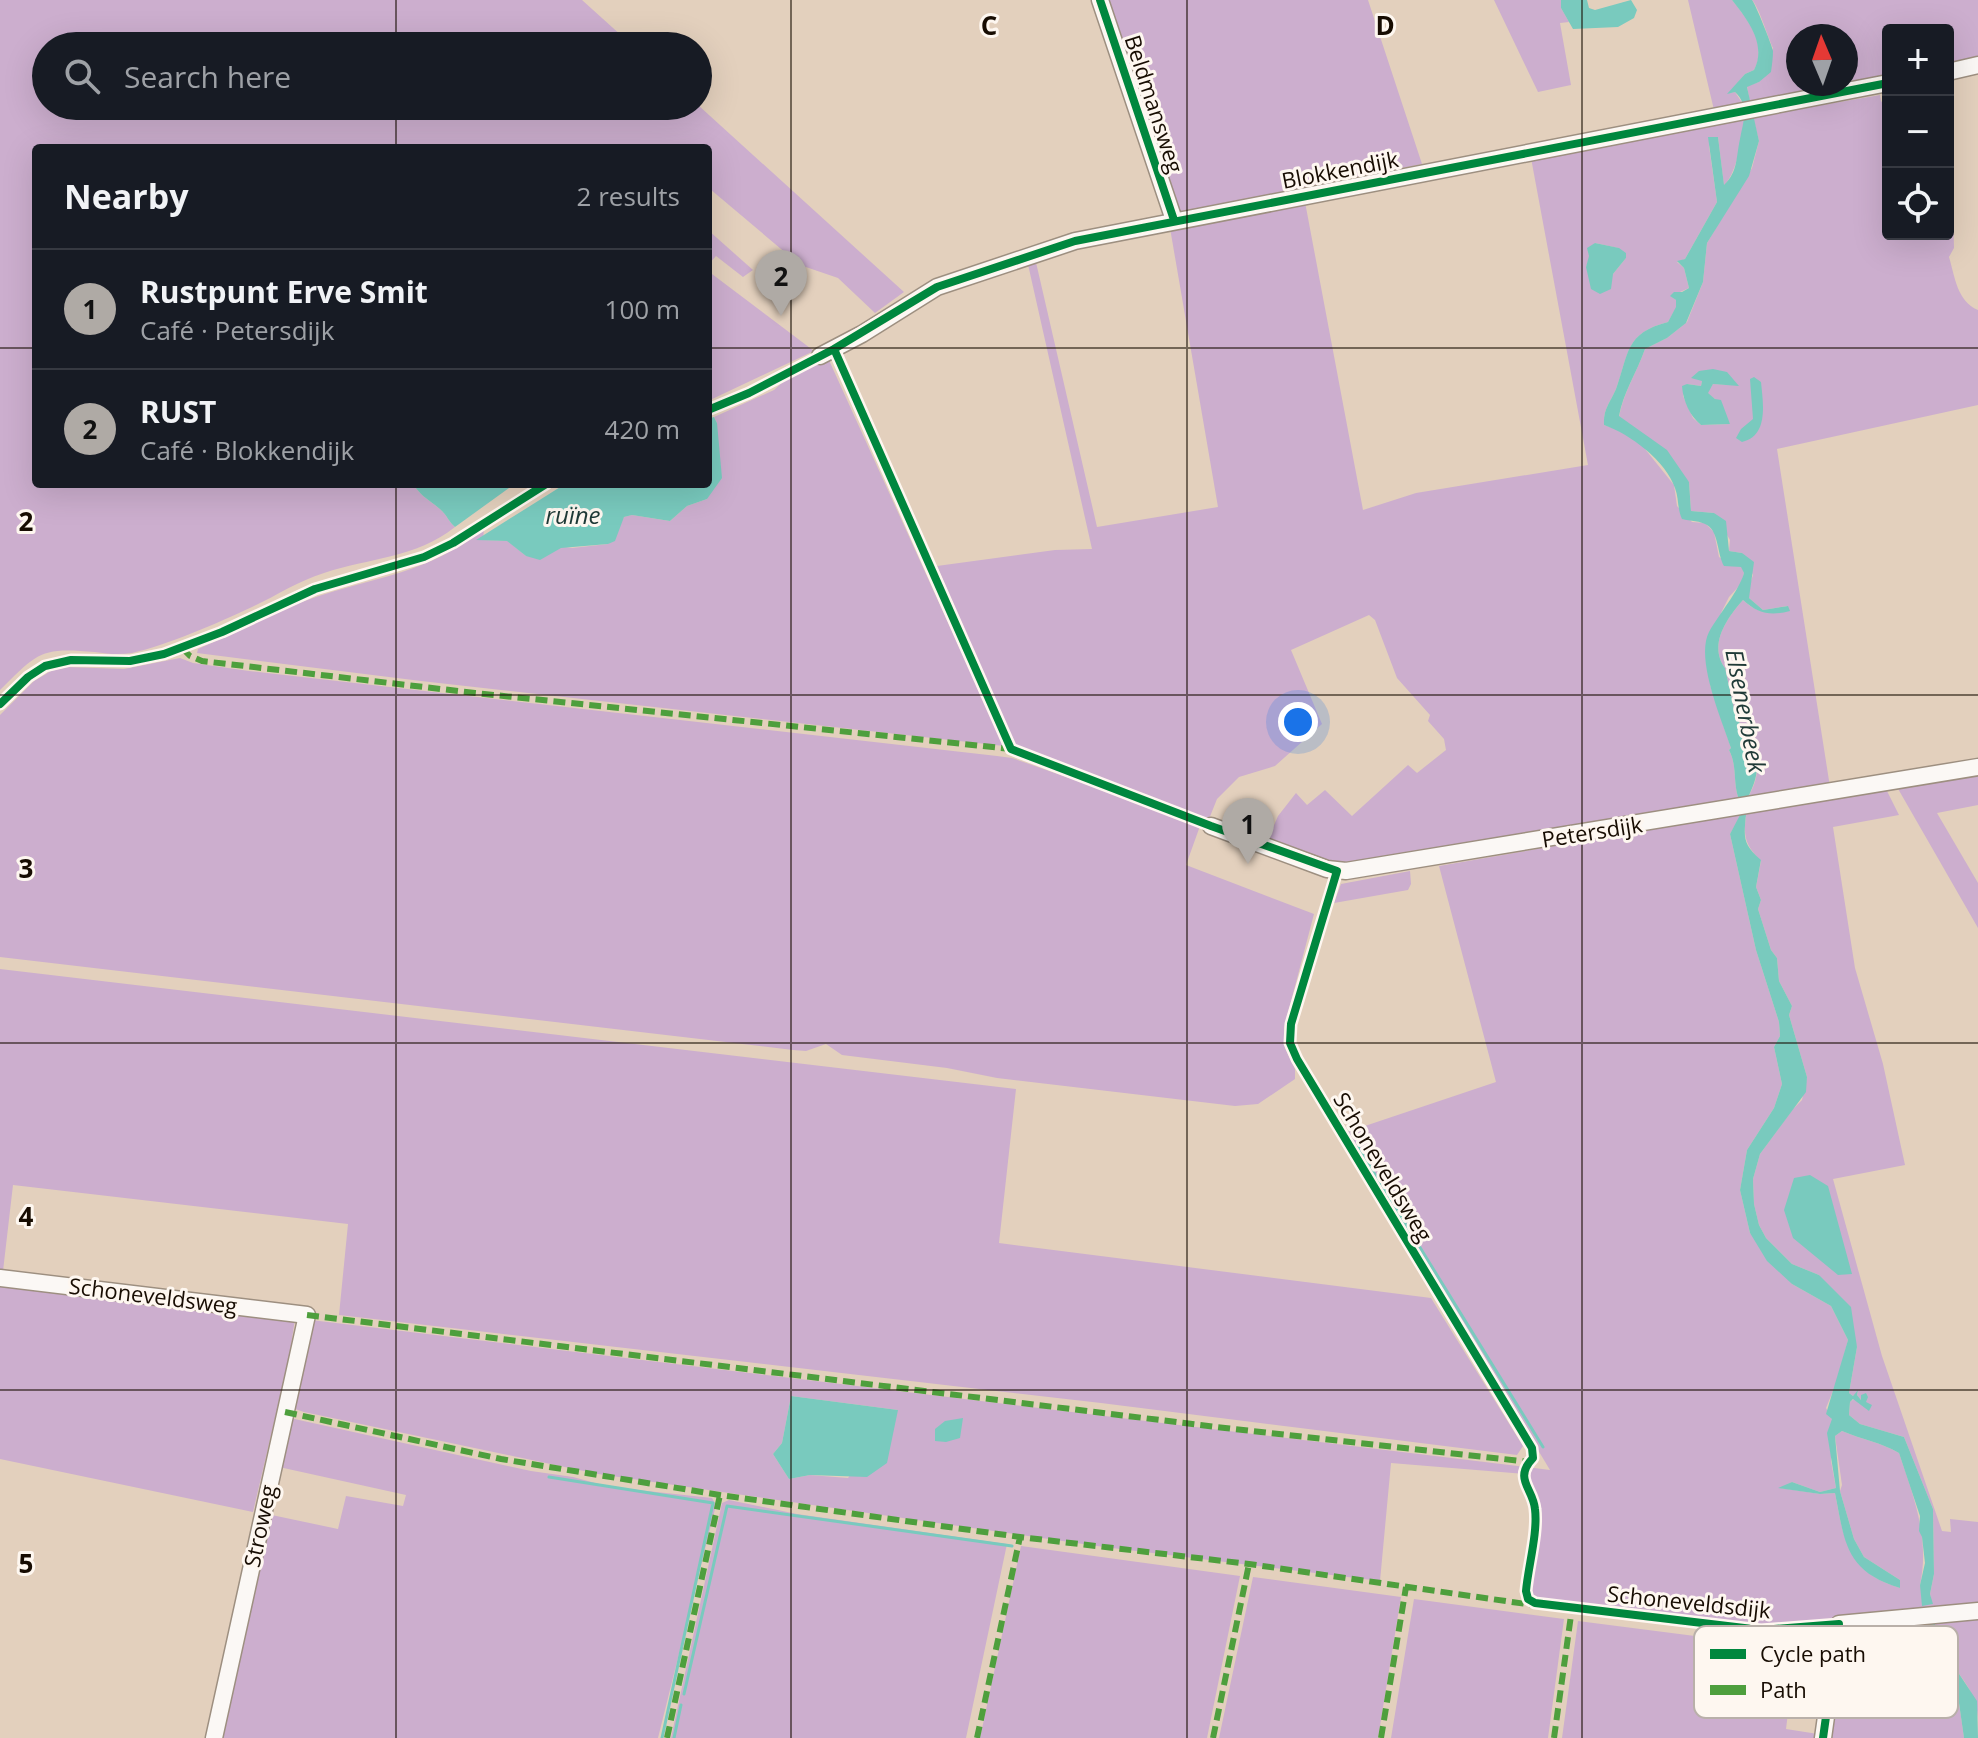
<!DOCTYPE html>
<meta charset="utf-8">
<style>
:root{--surface:#171b24;--page:#242831;--text:#f1f3f6;--muted:#9ea1a6;--line:#363941;--accent:#afaaa5}
body{margin:0;font-family:"Open Sans",sans-serif;background:var(--page);color:var(--text)}
.controls{position:absolute;right:24px;top:24px;display:grid;overflow:hidden;border-radius:8px;box-shadow:0 8px 32px #0002}
.controls button{width:72px;height:72px;display:grid;place-items:center;padding:0;border:0;border-bottom:2px solid var(--line);background:var(--surface);color:var(--text);font:40px sans-serif}
.compass{position:absolute;left:1786px;top:24px;width:72px;height:72px;border-radius:50%;background:var(--surface);box-shadow:0 8px 32px #0002;rotate:358deg}
.you{position:absolute;left:1298px;top:722px;width:28px;height:28px;margin:-20px;border:6px solid #fff;border-radius:50%;background:#1a73e8;box-shadow:0 0 0 12px #1a73e833}
.badge{display:grid;place-items:center;width:52px;height:52px;border-radius:50%;background:var(--accent);color:#111;font-size:26px;font-weight:700}
.pin{position:absolute;translate:-50% -66px;filter:drop-shadow(0 2px 4px #0008)}
.pin::after{content:'';position:absolute;top:42px;width:28px;height:24px;background:inherit;clip-path:polygon(0 0,100% 0,50% 100%)}
.list{margin:0;padding:0;list-style:none}
h2{display:flex;justify-content:space-between;align-items:center;height:104px;margin:0;padding:0 32px;font-size:34px}
h2 small{font-size:26px;font-weight:400;color:var(--muted)}
.list li{display:grid;grid-template-columns:52px 1fr auto;gap:24px;align-items:center;box-sizing:border-box;height:120px;padding:0 32px;border-top:2px solid var(--line)}
.list b{display:block;font-size:30px;white-space:nowrap}
.list p{margin:0;font-size:26px;white-space:nowrap;color:var(--muted)}
.list em{font-size:26px;font-style:normal;color:var(--muted)}
.icon{flex:none;width:44px;height:44px;fill:none;stroke:currentColor;stroke-width:2;stroke-linecap:round;stroke-linejoin:round}
.map{position:relative;flex:none;width:1978px;height:1738px;overflow:hidden}
.search{position:absolute;background:var(--surface);box-shadow:0 8px 32px #0002;left:32px;top:32px;width:680px;height:88px;display:flex;align-items:center;gap:20px;box-sizing:border-box;padding:0 28px;border-radius:44px;color:var(--muted);font-size:30px}
.panel{position:absolute;background:var(--surface);box-shadow:0 8px 32px #0002;left:32px;top:144px;width:680px;height:344px;border-radius:8px}
.map>svg:first-child{display:block}
.green{fill:#ccaece;fill-rule:evenodd}
.water{fill:#79cabe}
.lines{fill:none;stroke-linecap:round;stroke-linejoin:round}
.stream{stroke:#79cabe;stroke-width:3}
.minor-casing{stroke:#9d8f80;stroke-width:19}
.minor{stroke:#fbf8f5;stroke-width:16}
.quiet{stroke:#4e9f3d;stroke-width:6;stroke-dasharray:12 6;stroke-linecap:butt}
.cycleway-casing{stroke:#fef7f0;stroke-width:13}
.cycleway{stroke:#00873e;stroke-width:8}
.grid{fill:none;stroke:#170c02;stroke-width:2;stroke-opacity:0.55}
.labels{text-anchor:middle;stroke-width:6;stroke-linejoin:round;paint-order:stroke}
.street-label{font-size:22px;fill:#170c02;stroke:#fef7f0}
.water-label{font-size:24px;font-style:italic;fill:#1f3a37;stroke:#fef7f0}
.key{fill:#fef7f0;stroke:#b9b0a9;stroke-width:2}
.key-label{font-size:22px;fill:#170c02}
.grid-label{font-size:26px;text-anchor:middle;font-weight:bold;fill:#170c02;stroke:#fef7f0;stroke-width:6;stroke-linejoin:round;paint-order:stroke}
</style>
<div class="map">
<svg width="1978" height="1738" viewBox="0 0 1978 1738">
<rect width="100%" height="100%" fill="#e3d0bd"/>
<path class="green" d="M0 0H582L633 46H46V106L698 105 904 292 875 313 838 278 800 265 710 189 708 190V148H36V484H413C424 500 431 500 442 511 448 517 449 522 455 527 416 558 369 558 324 573 298 581 276 596 252 607 218 623 167 645 132 653 120 655 107 654 95 652 41 647 38 652 0 690Z
M1109 0H1368L1422 164 1178 212Z
M1494 0H1561V8L1569 22 1560 23 1571 85 1538 92Z
M1688 0H1732C1748 20 1768 45 1754 70L1745 74 1729 93 1735 92 1743 104 1714 110Z
M1752 0H1978V58L1948 65V30H1888V77L1750 103 1747 86 1759 82 1773 48C1767 35 1759 7 1752 0ZM1798 36H1846V84H1798Z
M1880 95 1881 101 1888 110V234H1948V209H1953L1954 248 1949 257C1955 277 1957 301 1978 310V405L1777 449 1830 787 1747 800C1764 766 1757 764 1742 730L1748 728 1741 726 1735 713 1725 668C1708 645 1727 618 1743 600 1756 613 1774 616 1789 610L1787 606 1763 610 1749 598 1748 590 1753 575 1742 553 1729 551 1730 540 1714 513 1691 511 1689 482 1619 417C1623 393 1637 372 1645 349L1667 338 1687 322 1703 282 1707 243 1752 168 1759 141 1753 117ZM1702 381 1737 383 1733 385 1713 384 1707 393 1715 399 1730 424 1701 425 1693 418 1683 396 1687 384 1701 386Z
M1746 118C1739 141 1740 167 1724 186L1718 137 1709 146 1717 202 1685 259 1677 262 1684 268 1689 288 1671 296 1676 300V308L1668 322C1625 333 1629 354 1616 389 1610 403 1603 409 1604 425L1621 431 1652 452 1645 449 1674 485 1677 506 1692 522 1705 523 1714 532 1719 557 1731 565 1742 567 1744 573 1741 584 1729 597 1721 613 1710 685 1731 748 1729 750C1738 767 1732 785 1740 802L1347 867 1266 844 1278 816 1296 793 1307 805 1325 790 1352 816 1408 765 1417 773 1446 750 1444 739 1428 721 1430 715 1397 678 1375 620 1369 615 1291 650 1322 724 1275 766 1239 777 1217 799 1209 819 1015 747 937 566 1055 550 1092 549 1027 260 1035 258 1097 527 1218 507 1170 228 1305 202 1363 510 1416 493 1588 465 1531 158ZM1595 243 1618 248 1626 258 1613 274 1586 267Z
M708 230 753 270 743 277 716 256 708 265Z
M708 271 814 351 708 401Z
M828 358 1004 746 421 681 197 653 198 649C235 633 272 612 310 599 376 576 427 575 484 528L483 540 508 541 526 556 537 543 572 548 608 544 624 517 632 515 670 521 687 506 707 499 717 423 714 417 774 390 785 380Z
M180 658 193 663 249 671 997 756 1012 758 1089 785 1200 826 1186 865 1314 914 1284 1028 1285 1048 1295 1069V1079L1258 1104 1235 1106 997 1078 947 1068 842 1055 826 1044 806 1051 793 1050 0 957V715L34 681 51 671 67 667 124 669Z
M1978 773V805L1937 813 1978 883V928L1897 787Z
M1886 789 1899 815 1833 827 1855 968 1883 1064 1905 1165 1833 1179 1882 1356 1942 1531 1951 1532 1950 1519 1978 1522V1607L1948 1608 1769 1628 1526 1599 1538 1510 1525 1474 1391 1463 1380 1581 1104 1547 598 1474 304 1412 295 1409 289 1404 311 1320 1550 1470 1347 1132 1496 1082 1439 866ZM1740 817H1746C1743 837 1746 846 1761 861L1756 887 1761 900 1758 909 1771 950 1777 958 1779 981 1792 1006 1789 1015 1807 1077 1802 1100 1793 1109 1760 1154 1753 1179 1754 1204 1759 1225 1766 1238 1792 1264 1819 1275 1857 1347 1849 1393 1853 1396 1858 1391 1857 1395 1869 1410 1854 1399 1850 1402 1849 1415 1860 1424 1904 1437 1933 1509 1934 1574 1930 1594 1932 1604 1920 1585C1930 1539 1914 1497 1899 1453 1880 1442 1863 1440 1842 1431L1835 1436 1842 1485 1840 1491 1854 1539 1864 1557 1900 1580V1588C1848 1572 1844 1541 1835 1493L1820 1494 1781 1488 1792 1482 1820 1492 1836 1488 1831 1461 1832 1419 1826 1408 1837 1381 1848 1340 1831 1306 1792 1284 1750 1233 1740 1190 1747 1150 1774 1108 1782 1084 1774 1047 1780 1036 1779 1022 1756 950 1730 834ZM791 1396 898 1410 848 1478 810 1475 789 1479 773 1454 782 1443Z
M1410 871 1411 884 1408 890 1334 903 1341 884Z
M0 969 1016 1089 999 1243 1431 1298 1523 1446 1517 1455 1101 1403 339 1315 348 1224 13 1185 3 1271H0Z
M0 1283 295 1319 289 1358 253 1512 0 1459Z
M290 1418 531 1471 573 1477 610 1487 712 1498 716 1505 658 1738H218L267 1514 338 1529 346 1496 403 1506 406 1495 279 1467Z
M729 1500 797 1514 1007 1544 966 1738H671L722 1503Z
M1021 1546 1240 1576 1207 1738H980Z
M1253 1577 1401 1597 1378 1738H1219Z
M1414 1599 1564 1619 1548 1738H1391Z
M1978 1616V1718C1976 1678 1937 1662 1935 1624L1923 1625 1921 1635H1911L1922 1644 1958 1696 1964 1738H1828L1845 1630Z
M1578 1621 1765 1645 1829 1637 1823 1693 1791 1688 1786 1729 1818 1734V1738H1562Z"/>
<path class="water" d="M1561 0H1587L1589 8 1595 10 1631 0 1637 10 1634 18 1618 27 1573 29 1561 8Z
M1732 0H1752C1755 3 1772 45 1773 51 1773 57 1772 65 1771 72L1759 82 1747 87 1759 141 1749 176 1707 243 1703 282 1686 323 1667 338 1645 349C1637 372 1623 393 1619 416L1667 450 1689 482 1691 511 1714 513 1726 521 1729 551 1742 553 1754 562 1749 598 1763 610 1788 606 1790 611C1771 616 1758 614 1743 600 1727 618 1708 645 1725 668L1735 713 1741 726 1750 727 1743 730C1758 766 1763 766 1746 802H1740C1732 785 1738 767 1729 750L1731 748C1722 720 1695 659 1709 632 1719 614 1739 591 1744 573L1741 567 1724 566C1717 554 1719 532 1707 525 1701 521 1690 521 1682 519 1677 508 1679 498 1675 488 1666 461 1630 434 1604 425 1603 409 1610 403 1616 389 1629 353 1625 333 1668 322L1676 307V300L1670 296 1674 292H1682L1689 288 1684 268 1677 261 1685 259 1717 202 1708 137H1718L1724 185C1738 172 1736 157 1740 139 1743 122 1750 106 1735 92L1727 94 1745 74 1754 70C1767 45 1748 20 1732 0Z
M1595 243 1619 248 1626 253V258L1613 274 1611 289 1600 294 1591 289 1586 267 1589 256 1587 248Z
M1713 369 1727 372 1739 386 1713 384 1708 393 1715 399 1721 400 1730 424 1701 425C1690 416 1683 401 1682 386L1687 384 1701 386 1702 381 1691 378 1699 371Z
M1754 377 1761 382C1763 403 1769 436 1742 442L1736 438 1741 429 1753 419 1750 379Z
M714 417 717 423 722 478 707 499 687 506 670 521 632 515 624 517 615 541 608 544 561 548 540 560 526 556 507 541 476 540 565 484H708V419Z
M413 484H520L509 488 455 527C449 522 448 517 442 511 431 500 424 500 413 484Z
M1746 814C1744 838 1742 843 1761 860L1756 887 1761 900 1758 909 1771 950 1777 958 1779 981 1792 1006 1789 1015 1807 1077 1806 1092 1760 1154 1753 1179 1754 1204 1759 1225 1766 1238 1792 1264 1819 1275 1851 1307 1857 1347 1849 1393 1853 1396 1858 1390 1857 1395 1861 1400V1395L1866 1393 1868 1397 1866 1402 1872 1405 1869 1411 1853 1399 1850 1402 1849 1415 1860 1424 1904 1437 1933 1509 1934 1574 1930 1594 1933 1604 1922 1606 1920 1585 1925 1563 1922 1537 1919 1531 1920 1516 1899 1453C1880 1442 1863 1440 1842 1431L1835 1436 1840 1491 1854 1539 1864 1557 1900 1580V1588C1845 1571 1845 1543 1835 1493L1820 1494 1778 1488 1792 1482 1820 1492 1836 1488 1827 1433 1832 1419 1826 1414 1848 1340 1831 1306 1792 1284 1767 1261 1750 1233 1740 1190 1747 1150 1774 1108 1782 1084 1774 1047 1780 1036 1779 1022 1756 950 1730 834 1740 815Z
M1810 1175 1828 1186 1852 1274 1838 1275 1793 1238 1784 1210 1794 1178Z
M791 1396 898 1410 887 1463 867 1477 810 1475 789 1479 773 1454 782 1443Z
M963 1418 960 1438 946 1442 935 1441V1429L945 1421Z
M1935 1624 1936 1639 1977 1701 1978 1738H1964L1958 1696 1922 1644 1908 1634 1918 1637 1921 1635 1923 1625Z"/>
<g class="lines">
<path class="stream" d="M1358 1147 1543 1447
M549 1477 713 1503 662 1738
M684 1694 727 1506 1012 1546
M674 1738 681 1705"/>
<defs>
<path id="minor" d="M1100 0 1174 220
M1948 72 1978 65
M820 356 862 334 937 287 1075 241 1888 83
M1211 826 1327 869 1346 871 1978 767
M0 1278 307 1315 214 1738
M1823 1738 1839 1624 1978 1611"/>
</defs>
<use href="#minor" class="minor-casing"/>
<use href="#minor" class="minor"/>
<path class="quiet" d="M182 648 190 656 202 661 475 693 1011 749
M307 1315 1225 1428 1530 1462
M285 1412 501 1459 720 1495 1020 1537 1249 1564 1533 1605
M667 1738 720 1495
M977 1738 1020 1537
M1213 1738 1249 1564
M1381 1738 1406 1587
M1554 1738 1572 1608"/>
<defs>
<path id="cycleway" d="M1100 0 1174 220
M834 349 1011 749 1211 826 1337 871 1291 1024 1290 1043 1297 1059 1532 1448 1533 1458C1513 1479 1533 1488 1535 1509 1538 1533 1528 1567 1526 1591L1528 1599 1535 1603 1761 1630 1839 1624 1823 1738
M708 410 749 393 834 349 937 287 1075 241 1888 83
M0 704 28 677 45 666 71 660 130 661 164 654 222 632 315 589 424 557 453 543 546 484"/>
</defs>
<use href="#cycleway" class="cycleway-casing"/>
<use href="#cycleway" class="cycleway"/>
</g>
<path class="grid" d="M396 0V46M791 0V1738M1187 0V1738M1582 0V1738M396 106V148M0 348H36M708 348H1978M396 484V1738M0 695H1978M0 1043H1978M0 1390H1978"/>
<g class="labels">
<g class="street-label">
<text transform="translate(1154 104) rotate(72)" y="8">Beldmansweg</text>
<text transform="translate(1340 170) rotate(-11)" y="8">Blokkendijk</text>
<text transform="translate(1592 832) rotate(-9)" y="8">Petersdijk</text>
<text transform="translate(1383 1167) rotate(59)" y="8">Schoneveldsweg</text>
<text transform="translate(153 1296) rotate(7)" y="8">Schoneveldsweg</text>
<text transform="translate(260 1526) rotate(-78)" y="8">Stroweg</text>
<text transform="translate(1689 1602) rotate(6)" y="8">Schoneveldsdijk</text>
</g>
<g class="water-label">
<text x="573" y="524">ruïne</text>
<text transform="translate(1745 711) rotate(79)" y="8">Elsenerbeek</text>
</g>
</g>
<rect x="1694" y="1626" width="264" height="92" rx="12" class="key"/>
<rect x="1710" y="1649" width="36" height="10" fill="#00873e"/>
<rect x="1710" y="1685" width="36" height="10" fill="#4e9f3d"/>
<g class="key-label">
<text x="1760" y="1662">Cycle path</text>
<text x="1760" y="1698">Path</text>
</g>
<g class="grid-label">
<text x="989" y="35">C</text>
<text x="1385" y="35">D</text>
<text x="26" y="531">2</text>
<text x="26" y="878">3</text>
<text x="26" y="1226">4</text>
<text x="26" y="1573">5</text>
</g>
</svg>
<div class="controls">
<button>+</button>
<button>−</button>
<button><svg class="icon" aria-label="locate" viewBox="0 0 24 24"><circle cx="12" cy="12" r="6"/><path d="M12 2v4M12 18v4M2 12h4M18 12h4"/></svg></button>
</div>
<svg class="compass" viewBox="-18 -18 36 36"><path d="M0-13l5 13h-10z" fill="#e53935"/><path d="M0 13l5-13h-10z" fill="#9ea1a6"/></svg>
<div class="you"></div>
<div class="pin badge" style="left:1248px;top:864px">1</div>
<div class="pin badge" style="left:781px;top:316px">2</div>
<div class="search"><svg class="icon" aria-label="search" viewBox="0 0 24 24"><circle cx="10" cy="10" r="6"/><path d="M15 15l6 6"/></svg>Search here</div>
<section class="panel">
<h2>Nearby<small>2 results</small></h2>
<ul class="list">
<li><span class="badge">1</span><div><b>Rustpunt Erve Smit</b><p>Café · Petersdijk</p></div><em>100 m</em></li>
<li><span class="badge">2</span><div><b>RUST</b><p>Café · Blokkendijk</p></div><em>420 m</em></li>
</ul>
</section>
</div>
